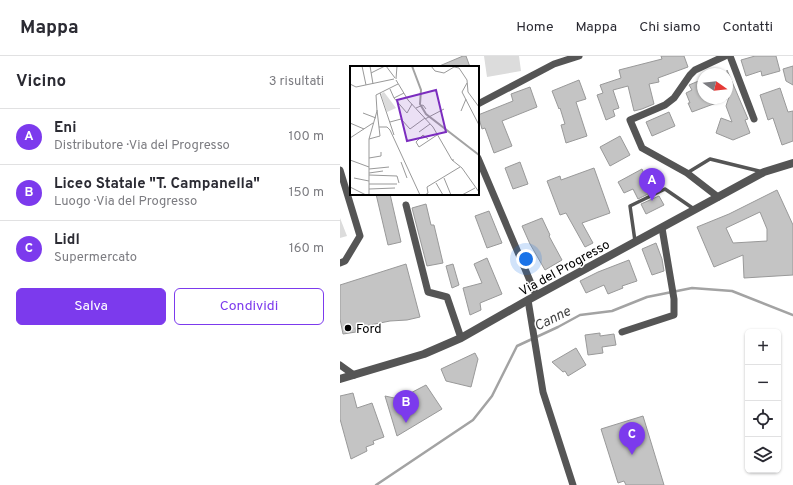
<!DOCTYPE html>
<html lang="it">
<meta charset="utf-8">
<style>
:root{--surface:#fff;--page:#f2f2f3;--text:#2b2b33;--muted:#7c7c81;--line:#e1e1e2;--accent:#7c3aed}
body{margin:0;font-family:Overpass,sans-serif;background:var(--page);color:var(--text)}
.controls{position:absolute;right:12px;bottom:12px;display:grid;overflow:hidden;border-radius:6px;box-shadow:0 1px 3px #0004}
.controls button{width:36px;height:36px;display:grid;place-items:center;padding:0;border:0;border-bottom:1px solid var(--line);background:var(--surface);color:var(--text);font:20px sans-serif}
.compass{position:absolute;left:357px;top:12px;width:36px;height:36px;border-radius:50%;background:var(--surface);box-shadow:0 1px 3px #0004;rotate:104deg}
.you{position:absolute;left:186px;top:203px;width:14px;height:14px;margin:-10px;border:3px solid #fff;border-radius:50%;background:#1a73e8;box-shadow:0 0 0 6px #1a73e833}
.badge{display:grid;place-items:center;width:26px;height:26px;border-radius:50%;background:var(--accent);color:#fff;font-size:13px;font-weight:700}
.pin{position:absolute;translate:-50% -33px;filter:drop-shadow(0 1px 2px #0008)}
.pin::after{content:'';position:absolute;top:21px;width:14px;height:12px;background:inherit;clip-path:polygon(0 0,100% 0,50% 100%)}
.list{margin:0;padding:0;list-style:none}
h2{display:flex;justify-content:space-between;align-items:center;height:52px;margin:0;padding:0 16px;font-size:17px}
h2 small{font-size:13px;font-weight:400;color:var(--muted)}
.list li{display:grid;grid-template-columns:26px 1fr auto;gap:12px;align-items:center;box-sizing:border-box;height:56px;padding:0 16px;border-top:1px solid var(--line)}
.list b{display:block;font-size:15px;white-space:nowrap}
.list p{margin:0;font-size:13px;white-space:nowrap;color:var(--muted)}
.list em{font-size:13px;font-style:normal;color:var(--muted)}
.actions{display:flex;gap:8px;padding:12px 16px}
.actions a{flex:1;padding:9px 0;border:1px solid var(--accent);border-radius:6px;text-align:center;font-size:14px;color:var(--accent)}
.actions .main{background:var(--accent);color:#fff}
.icon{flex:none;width:22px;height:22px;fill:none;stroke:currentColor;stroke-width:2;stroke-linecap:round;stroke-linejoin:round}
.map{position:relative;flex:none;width:453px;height:429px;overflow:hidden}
header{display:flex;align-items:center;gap:24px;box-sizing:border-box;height:56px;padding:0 20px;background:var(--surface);border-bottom:1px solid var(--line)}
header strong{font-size:19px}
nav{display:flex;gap:22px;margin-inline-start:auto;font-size:14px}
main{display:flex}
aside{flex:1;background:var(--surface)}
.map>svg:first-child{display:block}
.green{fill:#dcdcdc}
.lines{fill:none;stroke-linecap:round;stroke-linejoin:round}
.stream{stroke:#a3a3a3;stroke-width:2.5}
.building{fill:#c4c4c4;stroke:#999;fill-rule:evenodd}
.service{stroke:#555;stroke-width:3.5}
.minor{stroke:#555;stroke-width:7}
.tertiary{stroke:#555;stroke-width:8}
.poi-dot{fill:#000;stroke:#fff;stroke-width:1.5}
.labels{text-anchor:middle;stroke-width:3;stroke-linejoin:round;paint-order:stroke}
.street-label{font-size:13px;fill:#000;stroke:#fff}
.poi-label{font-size:13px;fill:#000;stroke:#fff;text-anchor:start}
.water-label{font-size:14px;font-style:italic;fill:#444;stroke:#fff}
.inset-river{fill:none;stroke:#a3a3a3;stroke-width:2}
.inset-road{fill:none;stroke:#999;stroke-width:1}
.view{fill:#7b2cbf;fill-opacity:0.15;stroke:#7b2cbf;stroke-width:2}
.inset-edge{fill:none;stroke:#000;stroke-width:2}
</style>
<header>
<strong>Mappa</strong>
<nav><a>Home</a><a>Mappa</a><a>Chi siamo</a><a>Contatti</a></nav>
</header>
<main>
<aside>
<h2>Vicino<small>3 risultati</small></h2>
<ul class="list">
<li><span class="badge">A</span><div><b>Eni</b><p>Distributore · Via del Progresso</p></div><em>100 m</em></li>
<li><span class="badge">B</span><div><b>Liceo Statale &quot;T. Campanella&quot;</b><p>Luogo · Via del Progresso</p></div><em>150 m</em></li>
<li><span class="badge">C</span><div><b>Lidl</b><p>Supermercato</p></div><em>160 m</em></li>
</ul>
<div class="actions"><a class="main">Salva</a><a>Condividi</a></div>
</aside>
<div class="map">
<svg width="453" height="429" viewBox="0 0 453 429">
<rect width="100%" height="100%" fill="#fff"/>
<path class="green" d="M144 0H179L181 15 147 21Z
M0 162 7 180 0 182Z"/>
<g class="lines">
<path class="stream" d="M36 429 133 364 152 340 177 290 218 271 240 259 272 255 307 241 352 232 392 235 453 259"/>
</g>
<path class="building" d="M123 0H126L130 11H97Z
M321 0H344L348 11 318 22 319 26 309 28 314 48 302 53 294 55 288 30 273 34 279 52 273 54 275 60 266 64 257 39 263 37 260 29 281 22 279 14 322 3Z
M415 0H436L440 15 422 20 421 15 406 20 401 4Z
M453 10V29L446 25 443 13Z
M387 14 408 63 405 64 410 77 393 84 376 77 381 62 392 66 386 50 389 41 387 42Z
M239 24 246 43 236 46 247 80 226 87 221 69 225 68 220 52 219 53 212 35Z
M361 24 363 29V42L387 43 352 56 348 47H350L346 37 352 34 349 29Z
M190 31 197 51 162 65 172 90 154 97 145 72 142 73 138 59 173 45 171 38Z
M440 32 448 56 453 55V85L442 89 433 62 428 64 420 39Z
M329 56 335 70 312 80 306 66Z
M280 80 290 99 270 110 260 91Z
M180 106 188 128 173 133 165 112Z
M254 112 270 157 242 167 253 187 245 191 226 157 220 159 207 125 220 120 221 124Z
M302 113 304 118 310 115 314 121 310 123 316 134 298 143 293 133 284 137 278 126Z
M437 134 453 169V219L404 222 403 199 374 211 357 171 389 158ZM420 156 427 173V185L393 187 386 172Z
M36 138H50L61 186 48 189Z
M319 140 324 149 306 158 301 148Z
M86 148 91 169H94L103 207 87 210 72 152Z
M149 155 162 187 147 192 135 160Z
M202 162 210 179 209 180 222 204 205 214 190 188 182 170Z
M316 187 322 203 324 215 312 219 302 193Z
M147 202 162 238 140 247 141 254 130 259 123 232 142 227 134 208Z
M289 204 297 225 282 230 283 232 268 238 264 229 246 237 240 225 258 216Z
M66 208 80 261 67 264 50 265 15 272 16 276 3 278 0 263V229Z
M113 208 119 229 112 232 106 210Z
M260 277V280L274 278 276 289 262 291 263 297 248 299 245 279Z
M236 292 246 309 228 320 225 315 223 316 212 306Z
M135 297 138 303 131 331 106 325 101 313Z
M86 329 102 353 57 380 45 340 59 343Z
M13 337 17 352 32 347 44 381 33 385 34 388 26 391 27 395 11 403 0 363V340Z
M303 360 324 429H286L284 425 278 427 261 373Z"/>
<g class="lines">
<path class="service" d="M347 117 370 103 423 116
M295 185 290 150 325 133 354 153"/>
<path class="minor" d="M390 0 414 63
M138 48 214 8 239 0
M138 102 196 239
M0 114 20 180 5 205 0 207
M378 141 347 117 302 92 290 64 325 49 334 42 350 19 355 14 385 0
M66 149 88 236 107 241 121 282
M188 244 203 336 233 429
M282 276 334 259V243L322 172
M0 309 14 319"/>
<path class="tertiary" d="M0 323 84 298 121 282 188 244 424 116 453 107"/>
</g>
<circle class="poi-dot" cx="8" cy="272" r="4"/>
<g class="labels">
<g class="street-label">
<text transform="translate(224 211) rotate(-29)" y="5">Via del Progresso</text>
</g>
<g class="poi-label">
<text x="16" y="277">Ford</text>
</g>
<g class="water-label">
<text transform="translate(212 262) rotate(-26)" y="5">Canne</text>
</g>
</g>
<g transform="translate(10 10)">
<rect width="129" height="129" fill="#fff"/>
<path d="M34 26 46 42 37 46 31 28Z" fill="#dcdcdc"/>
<path class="inset-river" d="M62 0 71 24 70 38 76 48 129 89"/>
<path class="inset-road" d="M12 0 16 19M20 0 23 18M36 0 45 12M81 0 85 5 94 7 104 1 109 2 117 14 118 26 129 41M21 7 35 0M46 13 47 0M46 14 58 34 83 61 102 94M117 17 112 26 129 59M0 18 6 21 44 13M40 23 44 32 54 27M30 27 44 69M44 32 57 47 62 38M66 42 73 39 76 43M111 45 116 33M13 47 26 52M75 53 94 43M40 56 51 53 60 63 75 52M0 57 14 63M29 61H37L40 64 70 129M69 66 80 58M0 72 23 57M19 73 30 70 27 44M78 73 73 69 66 76 69 81 87 69M19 92 31 90V86M0 94 19 101M104 94H102L112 102 129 126M51 96 57 112M19 103 39 101M19 107 33 105M19 109 47 110 49 117M4 112 19 115M94 112 101 129M86 117 93 129M19 118H47M0 121 16 129M19 123 45 122M19 129V73L27 45 26 29 48 18M75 129 78 127 77 121 110 101M112 129 125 122"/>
<path class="view" d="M86 24 96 66 57 75 47 34Z"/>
<rect width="129" height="129" class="inset-edge"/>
</g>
</svg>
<div class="controls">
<button>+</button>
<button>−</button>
<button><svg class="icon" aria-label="locate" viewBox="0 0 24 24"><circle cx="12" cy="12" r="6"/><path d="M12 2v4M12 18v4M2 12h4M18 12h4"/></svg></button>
<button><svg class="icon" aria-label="layers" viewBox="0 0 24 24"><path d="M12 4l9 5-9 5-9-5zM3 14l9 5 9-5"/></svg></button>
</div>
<svg class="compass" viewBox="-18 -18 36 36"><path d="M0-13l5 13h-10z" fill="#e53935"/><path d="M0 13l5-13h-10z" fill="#7c7c81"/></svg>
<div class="you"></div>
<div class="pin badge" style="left:312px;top:145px">A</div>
<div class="pin badge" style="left:66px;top:367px">B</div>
<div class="pin badge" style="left:292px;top:399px">C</div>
</div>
</main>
